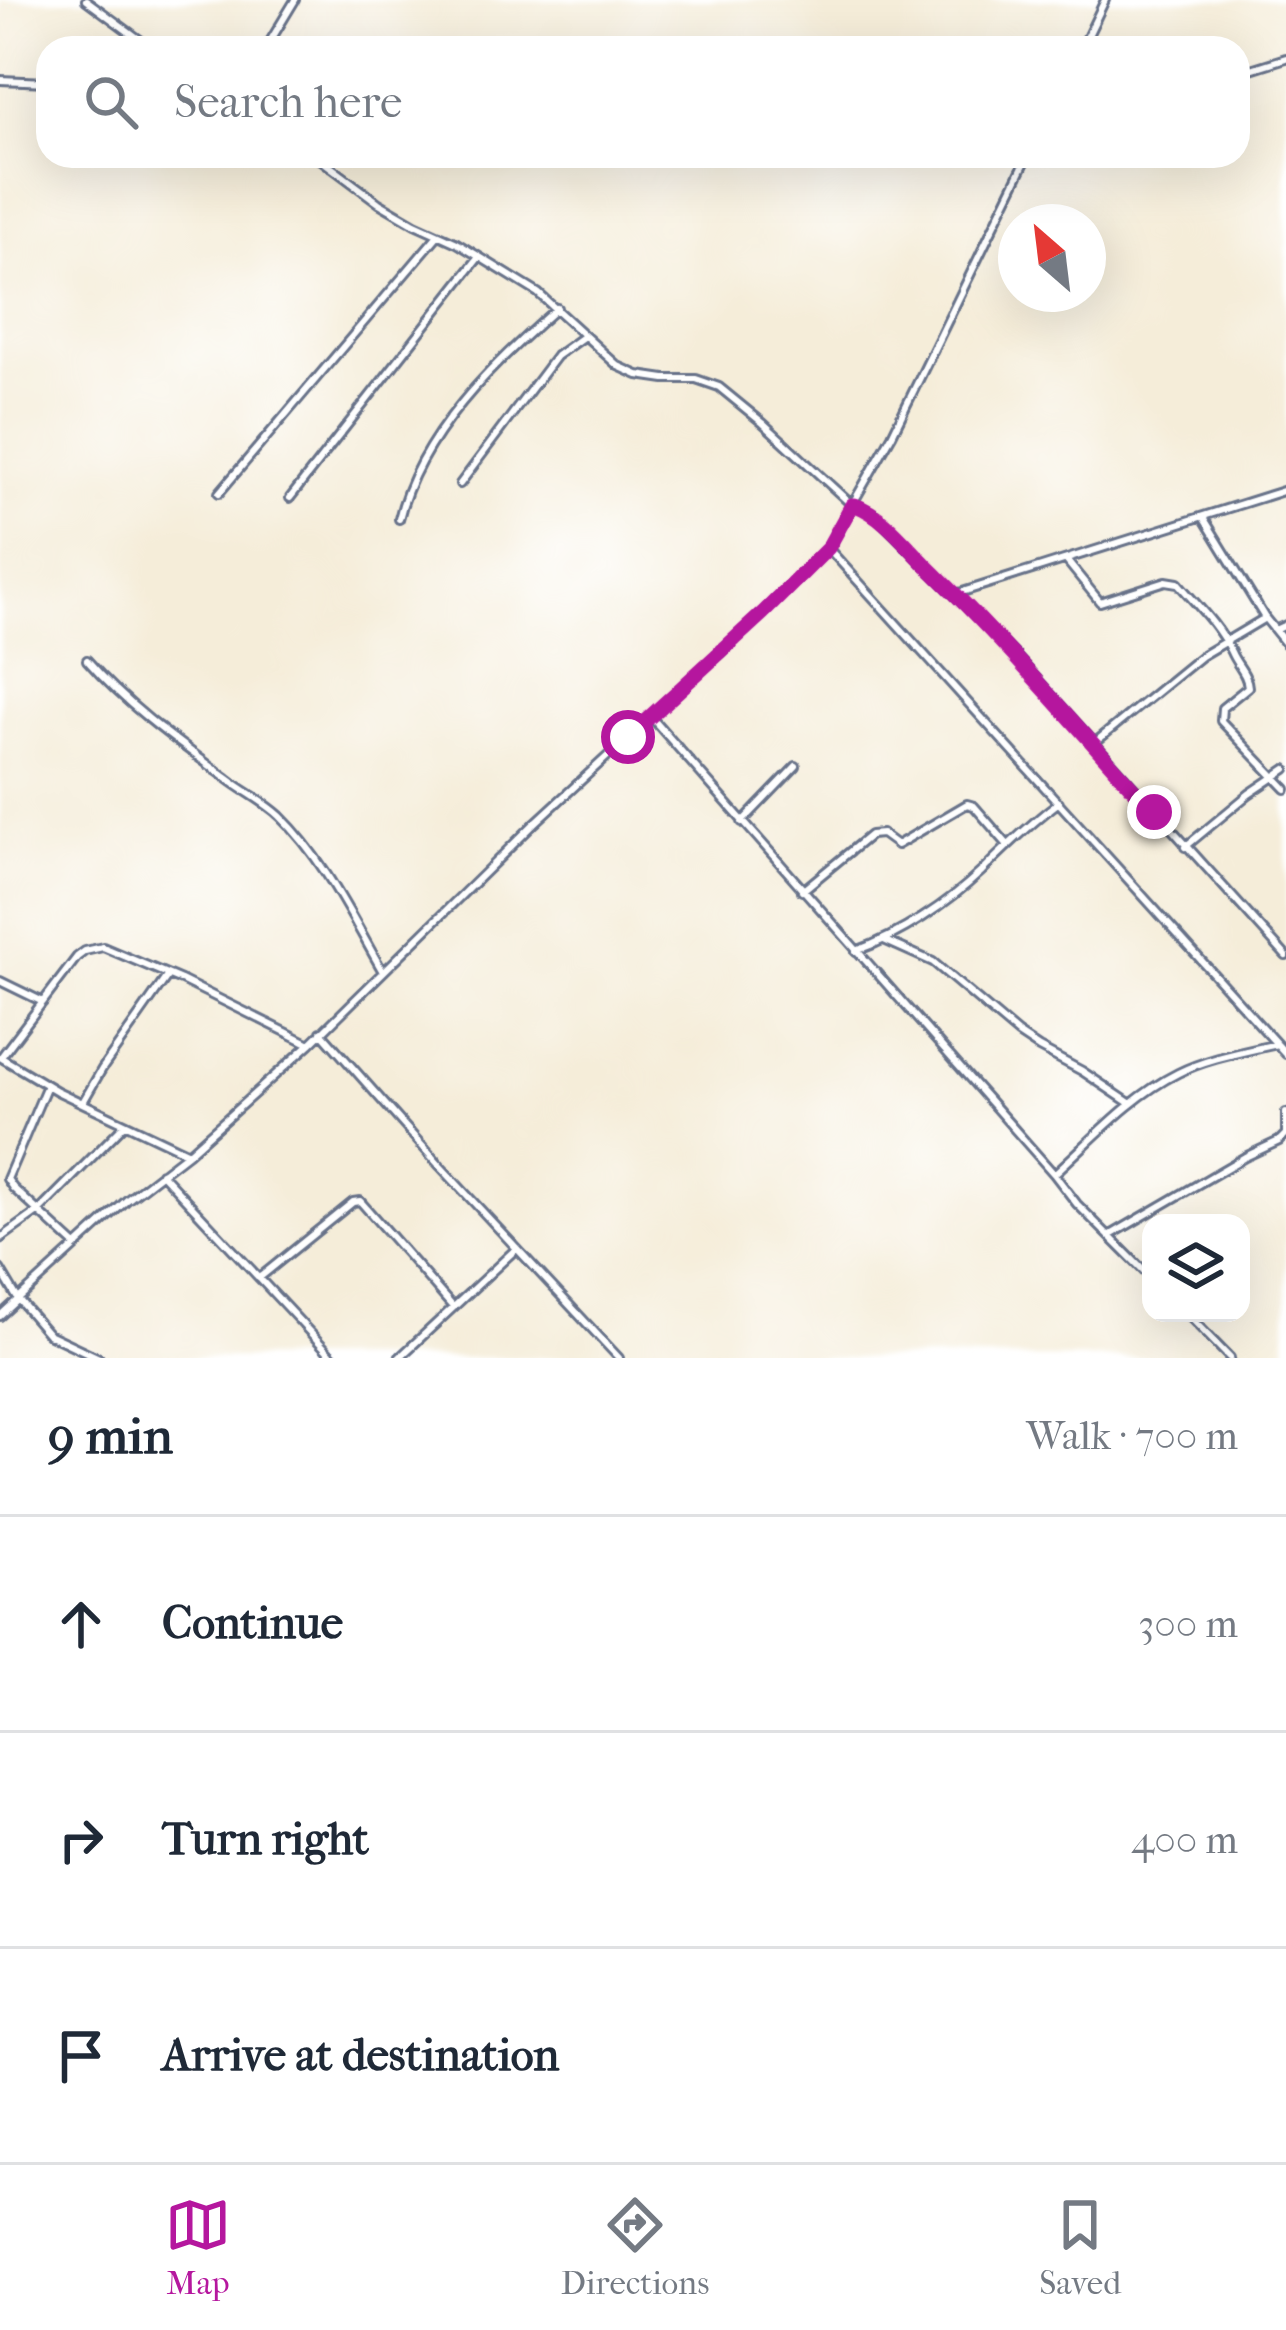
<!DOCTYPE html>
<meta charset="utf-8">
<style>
:root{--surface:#fff;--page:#f6f6f7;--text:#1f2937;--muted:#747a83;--line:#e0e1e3;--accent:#b5179e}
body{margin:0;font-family:"IM FELL French Canon",serif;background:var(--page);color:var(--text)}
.controls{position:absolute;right:36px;bottom:36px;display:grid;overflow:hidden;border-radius:24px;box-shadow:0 12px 48px #0002}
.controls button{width:108px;height:108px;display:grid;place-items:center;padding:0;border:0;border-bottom:3px solid var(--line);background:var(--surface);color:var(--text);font:60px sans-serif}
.compass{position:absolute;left:998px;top:204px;width:108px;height:108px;border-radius:50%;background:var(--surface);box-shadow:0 12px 48px #0002;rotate:332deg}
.stop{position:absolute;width:36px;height:36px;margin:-27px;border:9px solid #b5179e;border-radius:50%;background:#fff}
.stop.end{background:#b5179e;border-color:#fff;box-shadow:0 3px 12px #0008}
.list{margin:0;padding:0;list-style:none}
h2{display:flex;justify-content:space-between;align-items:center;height:156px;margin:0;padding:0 48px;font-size:51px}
h2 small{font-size:39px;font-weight:400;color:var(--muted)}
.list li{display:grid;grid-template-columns:78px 1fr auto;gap:36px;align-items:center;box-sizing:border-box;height:216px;padding:0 48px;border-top:3px solid var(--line)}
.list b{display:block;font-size:45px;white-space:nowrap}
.list em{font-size:39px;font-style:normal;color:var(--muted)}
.icon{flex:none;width:66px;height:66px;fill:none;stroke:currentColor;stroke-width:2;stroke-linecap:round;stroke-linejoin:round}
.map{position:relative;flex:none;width:1286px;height:1358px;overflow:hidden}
.search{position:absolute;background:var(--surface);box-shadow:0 12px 48px #0002;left:36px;right:36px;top:36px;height:132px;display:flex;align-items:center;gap:30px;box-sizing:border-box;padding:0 42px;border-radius:36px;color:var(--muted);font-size:45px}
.sheet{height:804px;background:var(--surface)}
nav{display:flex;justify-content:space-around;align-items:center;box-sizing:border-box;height:168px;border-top:3px solid var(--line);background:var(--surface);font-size:33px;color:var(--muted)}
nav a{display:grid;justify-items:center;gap:6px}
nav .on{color:var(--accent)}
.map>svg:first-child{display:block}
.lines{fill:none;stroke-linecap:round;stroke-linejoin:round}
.minor-casing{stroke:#677289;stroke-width:12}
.minor{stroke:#fff;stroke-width:6}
.route{stroke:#b5179e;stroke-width:15}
</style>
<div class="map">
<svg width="1286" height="1358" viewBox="0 0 1286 1358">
<rect width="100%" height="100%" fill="#fff"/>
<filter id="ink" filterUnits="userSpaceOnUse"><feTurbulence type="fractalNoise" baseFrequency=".00833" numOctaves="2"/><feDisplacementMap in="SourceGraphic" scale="24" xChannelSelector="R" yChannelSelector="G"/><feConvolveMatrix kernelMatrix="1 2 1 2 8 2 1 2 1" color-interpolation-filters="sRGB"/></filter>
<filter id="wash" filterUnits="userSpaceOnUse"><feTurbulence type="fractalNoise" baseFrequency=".004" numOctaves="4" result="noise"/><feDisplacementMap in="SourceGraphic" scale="48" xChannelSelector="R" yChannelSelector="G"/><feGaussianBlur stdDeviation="2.7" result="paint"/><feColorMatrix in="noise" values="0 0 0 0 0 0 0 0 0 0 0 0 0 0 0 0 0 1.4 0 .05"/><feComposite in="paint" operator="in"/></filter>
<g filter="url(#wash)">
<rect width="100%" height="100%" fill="#f5edd9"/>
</g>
<g filter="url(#ink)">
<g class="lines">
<defs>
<path id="minor" d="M86 0 151 48
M266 48 295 0
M1082 48 1105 0
M1238 73 1286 58
M0 80 48 82
M316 156 379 203 415 224 457 243 538 293 618 366 638 375 665 379H696L719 387 763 423 852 505 828 548 1286 1054
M1028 156 892 435 852 505 859 506 874 514 1016 656 1286 956
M460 484 556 356 584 336
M219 493 438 235
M290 498 479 257
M1203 517 1265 618 1286 644
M399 519C419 435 494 363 557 308
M1066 560 1100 602 1166 581 1178 583C1197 605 1219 626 1231 652 1237 666 1247 673 1248 687L1222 708 1221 721 1286 789
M956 594 1286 490
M1275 630 1286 625
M87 660C127 706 179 743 228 779 245 792 265 802 280 816 324 859 352 918 382 970
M651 717 1054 1174 1077 1204 1151 1278
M1093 744 1201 656 1265 618
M742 822 796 766
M1185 847 1249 794 1286 769
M802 891 870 835 882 834 897 845 967 804 974 806 1007 844
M884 940 933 962 1018 1034 1039 1048 1082 1071 1131 1104
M856 951C901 935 947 904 982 871 1007 846 1031 823 1059 802
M0 981 43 1002
M321 1032 440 1166 619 1358
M0 1057 57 1091 188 1153
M1 1057 77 957 85 951 103 947 181 980 310 1044
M47 1085 7 1179 13 1188 76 1246
M83 1102 102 1069 168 975
M1286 1113V1134
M161 1173 334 1358
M1054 1174C1093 1139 1130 1097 1178 1073 1208 1058 1244 1052 1277 1044
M1109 1236 1245 1157 1279 1141 1286 1134
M0 1239 39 1211 125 1124
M0 1269 18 1299 48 1334 99 1358
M259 1278 353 1202 360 1201 453 1307
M1186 1313 1230 1358
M0 1316 127 1200 188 1153 310 1044 535 823 763 613 828 548
M399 1358 516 1249"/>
</defs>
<use href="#minor" class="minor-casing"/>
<use href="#minor" class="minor"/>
</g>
</g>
<g class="lines" filter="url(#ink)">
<path class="route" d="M628 737 763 613 828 548 852 505H855C883 515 905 544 926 565 1006 643 1079 729 1154 812"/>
</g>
</svg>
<div class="controls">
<button><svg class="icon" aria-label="layers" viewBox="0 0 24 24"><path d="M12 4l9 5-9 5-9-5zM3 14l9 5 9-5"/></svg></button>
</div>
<svg class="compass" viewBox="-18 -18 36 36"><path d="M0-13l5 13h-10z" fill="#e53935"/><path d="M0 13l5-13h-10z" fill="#747a83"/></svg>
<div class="stop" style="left:628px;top:737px"></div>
<div class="stop end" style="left:1154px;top:812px"></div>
<div class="search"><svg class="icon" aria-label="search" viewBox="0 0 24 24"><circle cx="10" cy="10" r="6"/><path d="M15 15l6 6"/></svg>Search here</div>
</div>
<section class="sheet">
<h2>9 min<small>Walk · 700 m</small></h2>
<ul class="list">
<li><svg class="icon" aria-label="ahead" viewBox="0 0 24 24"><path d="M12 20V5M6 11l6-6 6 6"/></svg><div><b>Continue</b></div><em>300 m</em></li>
<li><svg class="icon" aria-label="right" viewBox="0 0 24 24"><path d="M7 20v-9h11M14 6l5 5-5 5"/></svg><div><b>Turn right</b></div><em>400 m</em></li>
<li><svg class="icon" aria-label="arrive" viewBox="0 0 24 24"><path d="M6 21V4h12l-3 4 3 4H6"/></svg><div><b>Arrive at destination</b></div></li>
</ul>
</section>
<nav>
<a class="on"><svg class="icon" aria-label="map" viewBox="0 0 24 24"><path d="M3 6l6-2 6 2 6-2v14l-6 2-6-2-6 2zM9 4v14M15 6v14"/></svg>Map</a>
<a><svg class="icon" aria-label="directions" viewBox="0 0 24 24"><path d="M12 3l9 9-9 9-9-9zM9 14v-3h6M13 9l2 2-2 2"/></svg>Directions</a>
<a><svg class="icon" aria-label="saved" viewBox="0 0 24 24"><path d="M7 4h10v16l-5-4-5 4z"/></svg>Saved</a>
</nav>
